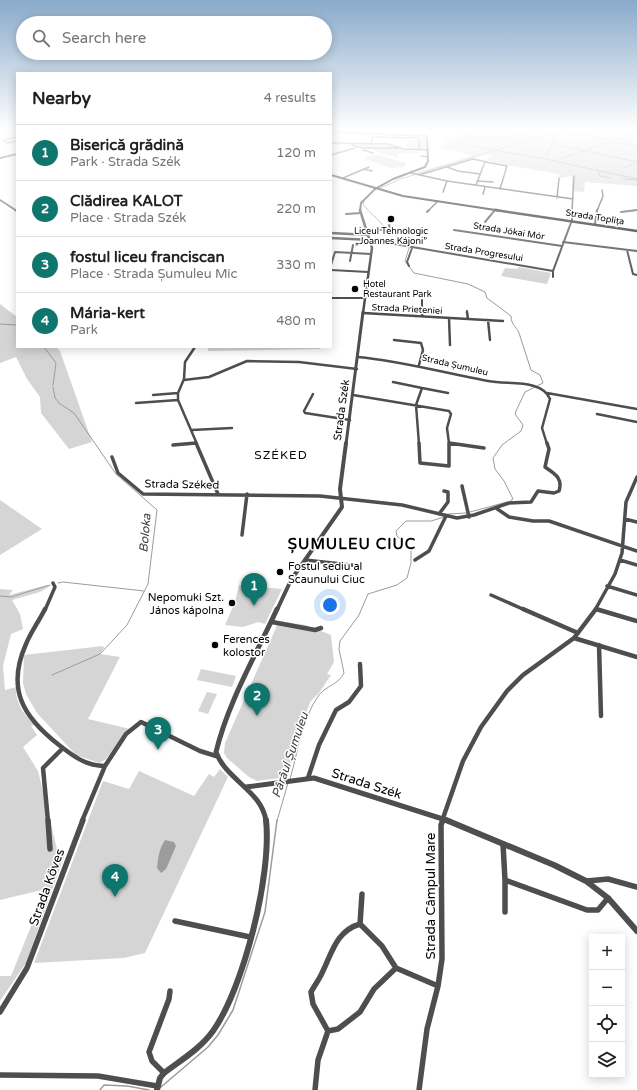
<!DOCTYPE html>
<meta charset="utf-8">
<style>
:root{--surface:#fff;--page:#f6f6f6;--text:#202124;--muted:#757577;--line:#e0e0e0;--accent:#0f766e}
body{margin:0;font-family:"Varela Round",sans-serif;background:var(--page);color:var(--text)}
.controls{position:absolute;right:12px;bottom:12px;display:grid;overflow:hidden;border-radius:0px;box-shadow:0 2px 10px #0003}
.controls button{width:36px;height:36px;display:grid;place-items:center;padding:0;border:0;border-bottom:1px solid var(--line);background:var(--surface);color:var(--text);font:20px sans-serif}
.you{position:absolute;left:330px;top:605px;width:14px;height:14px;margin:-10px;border:3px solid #fff;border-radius:50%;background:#1a73e8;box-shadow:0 0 0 6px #1a73e833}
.badge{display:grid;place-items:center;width:26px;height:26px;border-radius:50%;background:var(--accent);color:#fff;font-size:13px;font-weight:700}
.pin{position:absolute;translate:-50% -33px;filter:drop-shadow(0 1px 2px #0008)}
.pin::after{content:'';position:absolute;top:21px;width:14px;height:12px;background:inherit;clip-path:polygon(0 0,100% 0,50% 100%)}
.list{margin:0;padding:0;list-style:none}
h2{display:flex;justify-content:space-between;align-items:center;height:52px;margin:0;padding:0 16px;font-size:17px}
h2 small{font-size:13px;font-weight:400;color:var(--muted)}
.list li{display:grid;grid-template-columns:26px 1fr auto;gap:12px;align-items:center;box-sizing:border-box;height:56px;padding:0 16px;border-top:1px solid var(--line)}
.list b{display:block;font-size:15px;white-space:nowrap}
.list p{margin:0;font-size:13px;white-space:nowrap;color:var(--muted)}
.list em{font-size:13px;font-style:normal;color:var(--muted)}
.icon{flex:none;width:22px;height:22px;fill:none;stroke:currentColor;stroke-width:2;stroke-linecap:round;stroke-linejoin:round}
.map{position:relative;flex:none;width:637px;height:1090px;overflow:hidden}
.search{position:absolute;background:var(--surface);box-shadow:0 2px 10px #0003;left:16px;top:16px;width:316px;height:44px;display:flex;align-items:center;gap:10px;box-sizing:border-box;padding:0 14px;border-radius:22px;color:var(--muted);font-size:15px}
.panel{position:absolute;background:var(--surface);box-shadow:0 2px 10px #0003;left:16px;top:72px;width:316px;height:276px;border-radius:0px}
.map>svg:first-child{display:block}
.green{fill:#d5d5d5}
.water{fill:#9c9c9c}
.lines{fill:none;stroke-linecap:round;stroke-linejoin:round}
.stream-far1{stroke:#9c9c9c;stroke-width:1}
.stream{stroke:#9c9c9c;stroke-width:1.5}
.minor-far5{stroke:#4e4e4e;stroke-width:1.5}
.minor-far4{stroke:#4e4e4e;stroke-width:2}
.minor-far3{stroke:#4e4e4e;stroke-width:2.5}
.minor-far2{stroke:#4e4e4e;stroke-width:3.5}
.minor-far1{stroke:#4e4e4e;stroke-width:4.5}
.minor{stroke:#4e4e4e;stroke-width:5.5}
.tertiary-far5{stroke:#4e4e4e;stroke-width:2}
.tertiary-far4{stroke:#4e4e4e;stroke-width:2.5}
.tertiary-far3{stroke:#4e4e4e;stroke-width:3}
.tertiary-far2{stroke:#4e4e4e;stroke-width:4}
.tertiary-far1{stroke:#4e4e4e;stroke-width:5}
.tertiary{stroke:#4e4e4e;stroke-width:6}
.secondary-far1{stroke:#1b1b1b;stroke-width:2}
.secondary{stroke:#1b1b1b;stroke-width:2.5}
.poi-dot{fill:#000;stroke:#fff;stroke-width:1.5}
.labels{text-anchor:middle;stroke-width:3;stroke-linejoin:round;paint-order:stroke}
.far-street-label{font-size:9px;fill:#000;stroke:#fff}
.far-poi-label{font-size:9px;fill:#000;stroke:#fff}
.street-label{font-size:11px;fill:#000;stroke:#fff}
.poi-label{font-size:11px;fill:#000;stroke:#fff;text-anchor:start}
.neighbourhood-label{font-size:12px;letter-spacing:1px;fill:#000;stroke:#fff}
.water-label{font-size:12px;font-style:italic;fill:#3d3d3d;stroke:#fff}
.near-street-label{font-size:13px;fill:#000;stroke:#fff}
.district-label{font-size:15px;font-weight:bold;letter-spacing:1px;fill:#000;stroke:#fff}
</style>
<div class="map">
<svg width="637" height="1090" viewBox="0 0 637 1090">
<rect width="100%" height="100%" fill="#fff"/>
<path class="green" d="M461 130H637V186L585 182 584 192 572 191V176L560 178 559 174 495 163 485 160 492 156 488 154 419 175 416 173 472 156 460 152 441 149 439 147 461 136Z
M415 139H426V149H406L407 140H417Z
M355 144 389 145 398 149 419 151V153H399L398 158 373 151 375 148H360L361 146Z
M379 155 407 163 404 167 390 168 365 159 368 156Z
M519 267 551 273 547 284 501 276 505 268 517 269Z
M0 304 17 317V347H56L60 351 92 442 69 449 41 413 40 397 27 379 16 357 0 363Z
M208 347H320V349L208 351Z
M0 500 42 529 0 555Z
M47 585 50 586 40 592 12 600 20 614 23 629 11 634 3 666 5 690 16 687C15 702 23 713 34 725L31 726 37 735 23 747 38 771 58 853 65 854 26 963 0 1001V976H11L46 889 0 900V589L13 590 9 595Z
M239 585 282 589 265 624 258 622 243 627 225 625 235 602Z
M279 621 306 625 331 635 334 662 327 674 331 675 319 693 310 702 298 736 287 777 257 781 249 777 227 758 224 753 225 743Z
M103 646 104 648 100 654 120 657 88 719 130 729 105 760 99 763 76 755 37 713 26 694 23 683 24 655Z
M201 669 236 676 232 687 197 680Z
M207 692 217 694 208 714 198 711Z
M220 769 228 777 145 953 124 958 34 963 103 781 129 789 139 771 194 796 209 774 214 777Z"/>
<path class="water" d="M165 840 174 842 176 846 166 869 161 873 157 868C158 858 159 849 165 840Z"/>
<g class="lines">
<path class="stream-far1" d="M595 130 585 135 611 141
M612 130 637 134
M560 131 580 135
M462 135 481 130
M460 136 504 138 535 130
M446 140 459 136
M448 142 545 159 637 179
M614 142 637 146
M553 144 637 162
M546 156 559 130
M560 159 637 133
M624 168 636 163
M598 170 600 176 611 178
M624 179 637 180
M381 188 400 179 563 130
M364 201 363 204C370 214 377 217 385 228
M388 229 409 245
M409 248 405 261 414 273 468 284 485 292 487 298 511 316C511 326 518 327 520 336 524 347 527 359 531 370L540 375 543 383 525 392 516 411 515 414 523 425 521 431 502 445 493 458 495 469 504 481 513 499 510 501
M0 324 17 325
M44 347 56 363 53 385
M470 512 507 502
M448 514 466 513
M58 583 63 582 144 591
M0 596 11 597 50 585
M52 675 100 654 127 625 148 584 157 510 116 474 74 413 60 404 55 398 53 387
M290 779C298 752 302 718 319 695 326 686 339 684 344 673L339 649 340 641 359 615 368 594 397 585 407 578 411 563V550L397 536 396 531 406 521H431L444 517
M277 821 288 783"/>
<path class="stream" d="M161 1087 208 1047 218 1035 233 1010 265 912 277 820
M100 1090 104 1085 127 1086 149 1090"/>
<path class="minor-far5" d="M1 130 17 132
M373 137 419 138V150
M3 140 8 143 17 141
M3 140 17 137
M331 143 388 144 404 149 428 150
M371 144 374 130
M352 145 363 148H399
M363 150 373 153
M331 155 355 148
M421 156 428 157
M447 167 458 171 480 174
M364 169 372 171
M411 173 447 181 573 199
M419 175 473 159 487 162
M343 178 369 167
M477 181 493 182
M476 185 485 162 507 166 500 189
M443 192 447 181
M483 194 485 187
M557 198 559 178
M0 200 17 211
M428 211 438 201
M494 211 496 209
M572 211 574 176
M597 211 603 196 602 190
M631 211 637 210"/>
<path class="minor-far4" d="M15 210 17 211
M427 212 429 210
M621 212 637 210
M346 214 361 213
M485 222 495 210
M595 224 597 210
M454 230 562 246
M368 231 388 229 390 228 389 225
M371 240 553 271
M563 242 637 251
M627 250 633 274 637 275
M350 261 353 245
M331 265 335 252 371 254
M409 266 407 262 412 248
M331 270 368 272
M553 277V271L572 220V210
M331 298H365
M422 300V313
M467 311V313
M363 313H369"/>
<path class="minor-far3" d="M422 312V316
M467 312 468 319
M363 313 503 321
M449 318 450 345
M488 320 490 340
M394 340 421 343 423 350 419 365
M195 347 185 362 184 379 178 393V400L197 444
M358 357C402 361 444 373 488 381 503 384 519 381 534 386 541 388 547 392 550 399L542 428 547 444
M184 380 209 377 247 361 299 362 357 369
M393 382 422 388
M547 393 637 409
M313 394 304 411 305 413 350 420
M153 395 178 393
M353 395 449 411 451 414 447 428 449 443 455 444
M136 403 178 400
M597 414 637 422
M192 430 232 428
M186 444 196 443
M419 444 416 405 422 388 448 393"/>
<path class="minor-far2" d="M196 443 218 494
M419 443 420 463 449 466V443
M449 443 484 448
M173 445 196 443
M112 457 118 473 143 494 320 496 402 505 457 518 474 515 509 503 531 502 538 491 554 493 559 491C563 478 555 474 545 467L549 449 547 443
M462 486 469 517
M496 508 509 517 533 521H549L637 551
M439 514 448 502V492L444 491
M625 519 637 522
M242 535 247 494
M305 560 360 566
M415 560 429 551 446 516
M620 560 637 565
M607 586 637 595
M491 595 525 610
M596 609 599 610
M45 610 55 587 53 583
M595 610 615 574 622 553 626 502 637 477"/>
<path class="minor-far1" d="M45 609C39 621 31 632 26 644 6 689 23 717 59 745 73 756 86 766 105 766L126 734 141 722 200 751 216 756
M523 609 578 633
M596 609 637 621
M272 622 315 630 321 628
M574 638 637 657
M599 645 601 716
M308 778 319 745 336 710 349 702 361 686 360 664
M48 821 43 768 63 748
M82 821 105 766
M442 821 463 761 481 727 507 691 523 675 574 638 596 609"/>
<path class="minor" d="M48 820 50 849
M503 844 505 880 587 910H598L608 898
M505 880V912
M587 881 608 879 637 887
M175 921 250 937
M360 924 362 894
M0 1012 27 968 83 820
M328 1031 338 1029 360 1012 374 989 396 968
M164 1073 152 1061 149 1052 169 999 170 991
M0 1075 98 1076 157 1086
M315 1090 318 1060 328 1031 313 1004 311 992C314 986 319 980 322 973 332 953 336 931 360 924L382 946 396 968 438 986
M419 1090 427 1029 438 986 442 959 441 825 443 820"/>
<path class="tertiary-far5" d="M331 132 426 136
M360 211 361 203 375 189"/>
<path class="tertiary-far4" d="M360 210 372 248 363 313
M331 233 369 235
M331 238 371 240"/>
<path class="tertiary-far3" d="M346 444 363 312"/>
<path class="tertiary-far2" d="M277 610 291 580 342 507 340 489 346 443"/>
<path class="tertiary-far1" d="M246 787 314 778 449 821
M266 821C262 791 226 780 216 752 228 702 256 655 277 609"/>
<path class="tertiary" d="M446 820 554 865 586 881 608 898 637 931
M157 1090 160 1078 164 1073C181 1060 200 1049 213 1031 244 987 272 874 266 820"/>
<path class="secondary-far1" d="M0 158 17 154
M331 175 403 196 502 211
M375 189 393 179 425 167 428 161 427 136"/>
<path class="secondary" d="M495 210 637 231"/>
</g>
<linearGradient id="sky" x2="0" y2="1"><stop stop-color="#89aaca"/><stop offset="0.46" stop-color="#fff"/><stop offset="1" stop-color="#fff" stop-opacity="0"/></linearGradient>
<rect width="637" height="282" fill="url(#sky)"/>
<g class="poi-dot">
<circle cx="391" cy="219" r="4"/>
<circle cx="355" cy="289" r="4"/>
<circle cx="280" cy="572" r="4"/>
<circle cx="232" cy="603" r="4"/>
<circle cx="215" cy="645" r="4"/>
</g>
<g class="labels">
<g class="far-street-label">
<text transform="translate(595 217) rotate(9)" y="3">Strada Toplița</text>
<text transform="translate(509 231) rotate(9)" y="3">Strada Jókai Mór</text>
<text transform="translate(484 252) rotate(9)" y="3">Strada Progresului</text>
<text transform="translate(407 309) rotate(3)" y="3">Strada Prieteniei</text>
<text transform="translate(455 365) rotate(13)" y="3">Strada Șumuleu</text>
</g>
<g class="far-poi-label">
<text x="391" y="234">Liceul Tehnologic<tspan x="391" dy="10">„Joannes Kájoni”</tspan></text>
<text x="363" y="287" text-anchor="start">Hotel<tspan x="363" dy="10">Restaurant Park</tspan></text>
</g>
<g class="street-label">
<text transform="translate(341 410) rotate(-82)" y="4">Strada Szék</text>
<text transform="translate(182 484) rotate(1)" y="4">Strada Széked</text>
</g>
<g class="poi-label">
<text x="288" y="570">Fostul sediu al<tspan x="288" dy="13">Scaunului Ciuc</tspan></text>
<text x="224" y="601" text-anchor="end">Nepomuki Szt.<tspan x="224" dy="13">János kápolna</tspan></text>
<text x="223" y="643">Ferences<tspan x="223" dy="13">kolostor</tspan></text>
</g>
<g class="neighbourhood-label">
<text x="281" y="459">SZÉKED</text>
</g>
<g class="water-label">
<text transform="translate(145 533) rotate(-85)" y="4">Boloka</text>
<text transform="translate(290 755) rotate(-71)" y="4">Pârâul Șumuleu</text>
</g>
<g class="near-street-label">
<text transform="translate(367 783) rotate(18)" y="5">Strada Szék</text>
<text transform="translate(46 887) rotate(-70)" y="5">Strada Köves</text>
<text transform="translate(430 896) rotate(-90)" y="5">Strada Câmpul Mare</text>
</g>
<g class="district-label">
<text x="352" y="549">ȘUMULEU CIUC</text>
</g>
</g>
</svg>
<div class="controls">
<button>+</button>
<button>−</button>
<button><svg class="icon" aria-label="locate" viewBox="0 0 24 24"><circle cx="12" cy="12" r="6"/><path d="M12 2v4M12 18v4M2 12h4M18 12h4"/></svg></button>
<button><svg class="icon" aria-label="layers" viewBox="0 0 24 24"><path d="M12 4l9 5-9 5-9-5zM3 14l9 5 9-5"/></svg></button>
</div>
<div class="you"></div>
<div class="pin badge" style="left:254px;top:606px">1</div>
<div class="pin badge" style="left:257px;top:716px">2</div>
<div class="pin badge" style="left:158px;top:750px">3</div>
<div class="pin badge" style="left:115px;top:897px">4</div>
<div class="search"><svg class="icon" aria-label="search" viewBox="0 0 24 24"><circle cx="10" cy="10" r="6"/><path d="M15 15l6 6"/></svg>Search here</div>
<section class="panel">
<h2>Nearby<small>4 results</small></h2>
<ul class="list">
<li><span class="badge">1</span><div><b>Biserică grădină</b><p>Park · Strada Szék</p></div><em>120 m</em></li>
<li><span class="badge">2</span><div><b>Clădirea KALOT</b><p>Place · Strada Szék</p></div><em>220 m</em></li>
<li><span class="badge">3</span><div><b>fostul liceu franciscan</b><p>Place · Strada Șumuleu Mic</p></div><em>330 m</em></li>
<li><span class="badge">4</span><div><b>Mária-kert</b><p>Park</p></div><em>480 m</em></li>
</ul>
</section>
</div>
